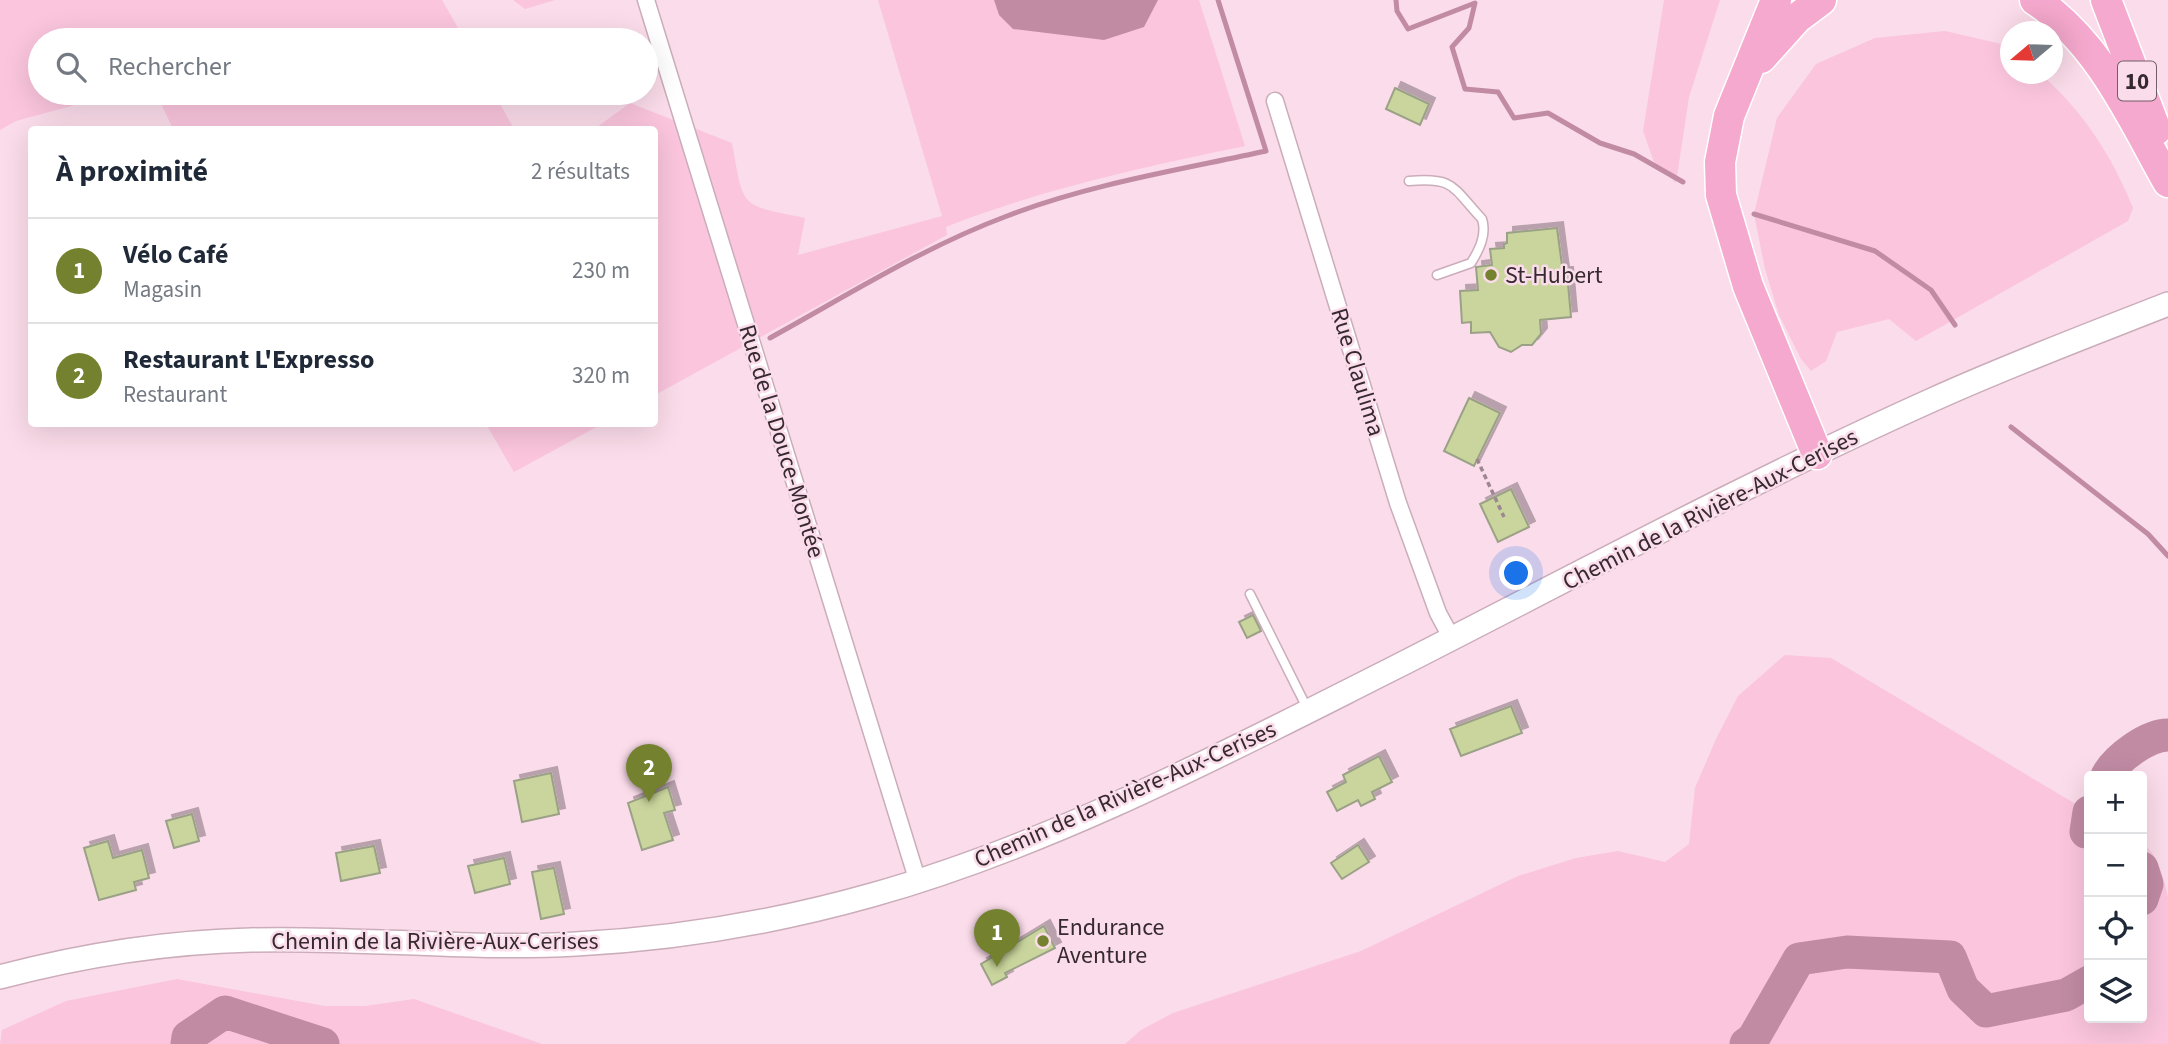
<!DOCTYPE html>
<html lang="fr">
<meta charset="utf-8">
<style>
:root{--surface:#fff;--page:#f6f6f7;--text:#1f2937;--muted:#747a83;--line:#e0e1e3;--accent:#74812e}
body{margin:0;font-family:"Source Sans 3",sans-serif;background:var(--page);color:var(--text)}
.controls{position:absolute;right:21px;bottom:21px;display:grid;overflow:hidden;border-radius:7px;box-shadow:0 7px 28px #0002}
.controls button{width:63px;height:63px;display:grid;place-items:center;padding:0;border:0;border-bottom:2px solid var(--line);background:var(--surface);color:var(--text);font:35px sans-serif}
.compass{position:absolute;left:2000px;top:21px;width:63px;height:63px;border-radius:50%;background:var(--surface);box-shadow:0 7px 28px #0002;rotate:251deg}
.you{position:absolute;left:1517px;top:574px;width:24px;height:24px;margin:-18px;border:5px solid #fff;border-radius:50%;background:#1a73e8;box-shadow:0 0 0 10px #1a73e833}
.badge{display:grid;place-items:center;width:46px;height:46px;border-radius:50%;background:var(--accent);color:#fff;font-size:23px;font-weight:700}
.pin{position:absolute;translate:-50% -58px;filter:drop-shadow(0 2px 4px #0008)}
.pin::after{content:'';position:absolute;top:37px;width:24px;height:21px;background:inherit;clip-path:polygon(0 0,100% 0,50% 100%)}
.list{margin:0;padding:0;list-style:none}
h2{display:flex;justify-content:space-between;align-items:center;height:91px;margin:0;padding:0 28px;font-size:30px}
h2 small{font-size:23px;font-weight:400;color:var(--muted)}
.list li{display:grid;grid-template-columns:46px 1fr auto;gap:21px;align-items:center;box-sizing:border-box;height:105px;padding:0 28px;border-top:2px solid var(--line)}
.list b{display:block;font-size:26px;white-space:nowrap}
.list p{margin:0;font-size:23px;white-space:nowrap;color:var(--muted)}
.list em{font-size:23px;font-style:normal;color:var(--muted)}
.icon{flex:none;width:38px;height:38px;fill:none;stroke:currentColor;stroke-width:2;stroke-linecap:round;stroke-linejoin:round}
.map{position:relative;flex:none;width:2168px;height:1044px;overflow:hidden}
.search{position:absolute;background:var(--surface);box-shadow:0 7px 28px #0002;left:28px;top:28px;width:630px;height:77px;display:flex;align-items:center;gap:18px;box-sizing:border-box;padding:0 24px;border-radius:38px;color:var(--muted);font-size:26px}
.panel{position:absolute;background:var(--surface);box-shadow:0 7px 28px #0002;left:28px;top:126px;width:630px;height:301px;border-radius:7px}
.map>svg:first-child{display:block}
.green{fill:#fac5dd}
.water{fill:#c18ba4}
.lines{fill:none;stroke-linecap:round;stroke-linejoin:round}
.stream{stroke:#c18ba4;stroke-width:5}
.river{stroke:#c18ba4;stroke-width:33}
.building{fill:#c9d59d;stroke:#9ba186;stroke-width:2;filter:url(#shadow)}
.lane-casing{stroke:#cbadba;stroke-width:11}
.street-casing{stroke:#cbadba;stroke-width:19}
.secondary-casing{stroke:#cbadba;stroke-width:26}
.highway-casing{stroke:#fff;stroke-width:33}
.path{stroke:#9d8791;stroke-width:3.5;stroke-dasharray:5 3.5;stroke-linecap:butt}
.lane{stroke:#fff;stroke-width:8}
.street{stroke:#fff;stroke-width:16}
.secondary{stroke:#fff;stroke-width:23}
.highway{stroke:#f6a9ce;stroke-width:30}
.poi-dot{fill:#74812e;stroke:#fbdcea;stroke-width:2.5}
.labels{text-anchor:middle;stroke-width:5;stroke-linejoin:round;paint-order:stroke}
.shield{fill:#fbdcea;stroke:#715f68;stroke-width:2}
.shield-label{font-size:23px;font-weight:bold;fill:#362a30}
.poi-label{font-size:24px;fill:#362a30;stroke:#fbdcea;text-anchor:start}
.street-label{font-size:24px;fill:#362a30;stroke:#fbdcea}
</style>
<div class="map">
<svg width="2168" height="1044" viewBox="0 0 2168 1044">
<defs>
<filter id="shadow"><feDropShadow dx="6" dy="-6" stdDeviation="0" flood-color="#0004"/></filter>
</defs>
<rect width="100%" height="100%" fill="#fbdcea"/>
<path class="green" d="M0 0H442L465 40H40V93H119L16 121 0 130Z
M513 0H555L525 9Z
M878 0H994L999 15 1158 0H1199L1245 146C1143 167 1042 189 946 227L947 235 655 395 654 130H593L630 103 732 143C744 210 739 204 805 218L798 255 942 216Z
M1664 0H1720L1689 97 1676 183 1654 162 1643 131Z
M1945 31 2010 46V74H2041C2084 113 2111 154 2133 208L2128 221 1916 341 1889 319 1837 332 1826 361 1811 371 1801 359 1779 315 1765 269 1754 214 1777 118 1816 64 1875 38Z
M156 93H494L514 129H173Z
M486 424H602L514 472Z
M1785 655 1831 658 2089 812V1018H2142V843C2158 853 2164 880 2168 897V1044H1125L1141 1030 1173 1013 1361 951 1518 876 1576 858 1618 851 1665 862 1689 844 1695 788 1716 739 1738 696Z
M177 979 325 1006H365L414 999 542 1044H0L2 1030 66 1001Z"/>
<path class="water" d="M994 0H1158L1144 27 1104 40 1013 29 999 15Z"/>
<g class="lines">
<path class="stream" d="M1396 0 1397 11 1408 29 1475 3 1469 28 1452 47 1465 89 1498 92 1514 118 1548 113 1600 143 1634 154 1683 182
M1754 214 1875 251 1931 290 1955 325
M770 338C848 295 924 247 1007 216 1090 184 1179 170 1266 151L1218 0
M2011 427 2148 534 2168 556"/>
<path class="river" d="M2107 776C2116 758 2148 735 2168 735
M2089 812 2086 832H2089
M2142 868 2147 884 2142 899
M187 1044 188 1037 225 1012 323 1044
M1746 1044 1753 1039 1799 959 1847 952 1950 957 1963 989 1986 1011 2066 995 2089 982"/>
</g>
<path class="building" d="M1395 88 1429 104 1420 125 1386 109Z
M1557 228 1563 273H1567L1571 317 1540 320 1541 334 1532 345H1522L1511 352 1499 347 1490 332 1471 333V322L1462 323 1460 291 1478 290 1476 267 1492 265 1490 249 1504 248V244L1507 243V233Z
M1469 398 1500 413 1474 466 1444 451Z
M1511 489 1529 527 1498 542 1480 504Z
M1253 615 1261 631 1247 638 1239 622Z
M1511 706 1522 733 1461 756 1450 729Z
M1379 756 1392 782 1372 792 1375 799 1361 806 1358 800 1337 811 1327 792 1346 782 1343 775Z
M551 773 559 814 522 822 514 781Z
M668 787 675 810 664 813 673 840 642 850 628 803Z
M192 814 199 841 174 848 166 821Z
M108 841 113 858 142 850 149 878 134 882 136 890 99 900 84 848Z
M1358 845 1369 862 1342 879 1331 863Z
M374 846 380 873 341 881 336 853Z
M504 858 510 884 475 893 468 866Z
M554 868 564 914 541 919 532 872Z
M1044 926 1055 948 1005 973 1007 977 992 985 981 964Z"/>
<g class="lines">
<defs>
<path id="lane" d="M1409 181C1455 177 1452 187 1482 219 1487 235 1479 250 1471 263L1437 275
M1250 594 1307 708"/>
<path id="street" d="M646 0 918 882
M1275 101 1398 503 1438 613 1452 639"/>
<path id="secondary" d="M0 977C83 955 165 942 251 940 359 937 468 950 576 944 676 939 776 922 872 895 1051 845 1227 752 1392 669 1571 578 1749 482 1932 400 2009 365 2089 335 2168 304"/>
<path id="highway" d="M1776 0 1729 116 1720 162 1721 195 1748 286 1817 454
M2035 0C2099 42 2132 118 2168 182
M2106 0 2156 130
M1761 58 1797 18 1821 0"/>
</defs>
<use href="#lane" class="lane-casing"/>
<use href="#street" class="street-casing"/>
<use href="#secondary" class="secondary-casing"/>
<use href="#highway" class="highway-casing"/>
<path class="path" d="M1477 459 1504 517"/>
<use href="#lane" class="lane"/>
<use href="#street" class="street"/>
<use href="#secondary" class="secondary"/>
<use href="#highway" class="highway"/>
</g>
<g class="poi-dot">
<circle cx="1491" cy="275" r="7"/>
<circle cx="1043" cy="941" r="7"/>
</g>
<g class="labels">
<rect class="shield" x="2118" y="61.5" width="38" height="39" rx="5"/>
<g class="shield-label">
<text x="2137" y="89">10</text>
</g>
<g class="poi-label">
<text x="1505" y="283">St-Hubert</text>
<text x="1057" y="935">Endurance<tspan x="1057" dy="28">Aventure</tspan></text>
</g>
<g class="street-label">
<text transform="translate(1358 372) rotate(73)" y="8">Rue Claulima</text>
<text transform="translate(782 441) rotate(73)" y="8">Rue de la Douce-Montée</text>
<text transform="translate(1710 509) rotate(-27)" y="8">Chemin de la Rivière-Aux-Cerises</text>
<text transform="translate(1125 794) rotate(-24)" y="8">Chemin de la Rivière-Aux-Cerises</text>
<text x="435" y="949">Chemin de la Rivière-Aux-Cerises</text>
</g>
</g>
</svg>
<div class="controls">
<button>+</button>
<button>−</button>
<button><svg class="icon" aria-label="locate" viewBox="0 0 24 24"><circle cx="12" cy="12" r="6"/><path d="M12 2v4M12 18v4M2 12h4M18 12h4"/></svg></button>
<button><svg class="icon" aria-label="layers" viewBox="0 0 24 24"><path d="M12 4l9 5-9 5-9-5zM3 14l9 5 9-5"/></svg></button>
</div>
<svg class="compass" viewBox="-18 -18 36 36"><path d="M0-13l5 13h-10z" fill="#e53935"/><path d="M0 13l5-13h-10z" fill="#747a83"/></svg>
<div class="you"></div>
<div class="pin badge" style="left:997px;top:967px">1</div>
<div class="pin badge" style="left:649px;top:802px">2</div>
<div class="search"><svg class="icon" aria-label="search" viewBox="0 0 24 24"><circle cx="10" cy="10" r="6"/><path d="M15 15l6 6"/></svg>Rechercher</div>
<section class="panel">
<h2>À proximité<small>2 résultats</small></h2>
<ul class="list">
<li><span class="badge">1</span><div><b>Vélo Café</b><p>Magasin</p></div><em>230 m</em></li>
<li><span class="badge">2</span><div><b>Restaurant L'Expresso</b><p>Restaurant</p></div><em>320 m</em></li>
</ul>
</section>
</div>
